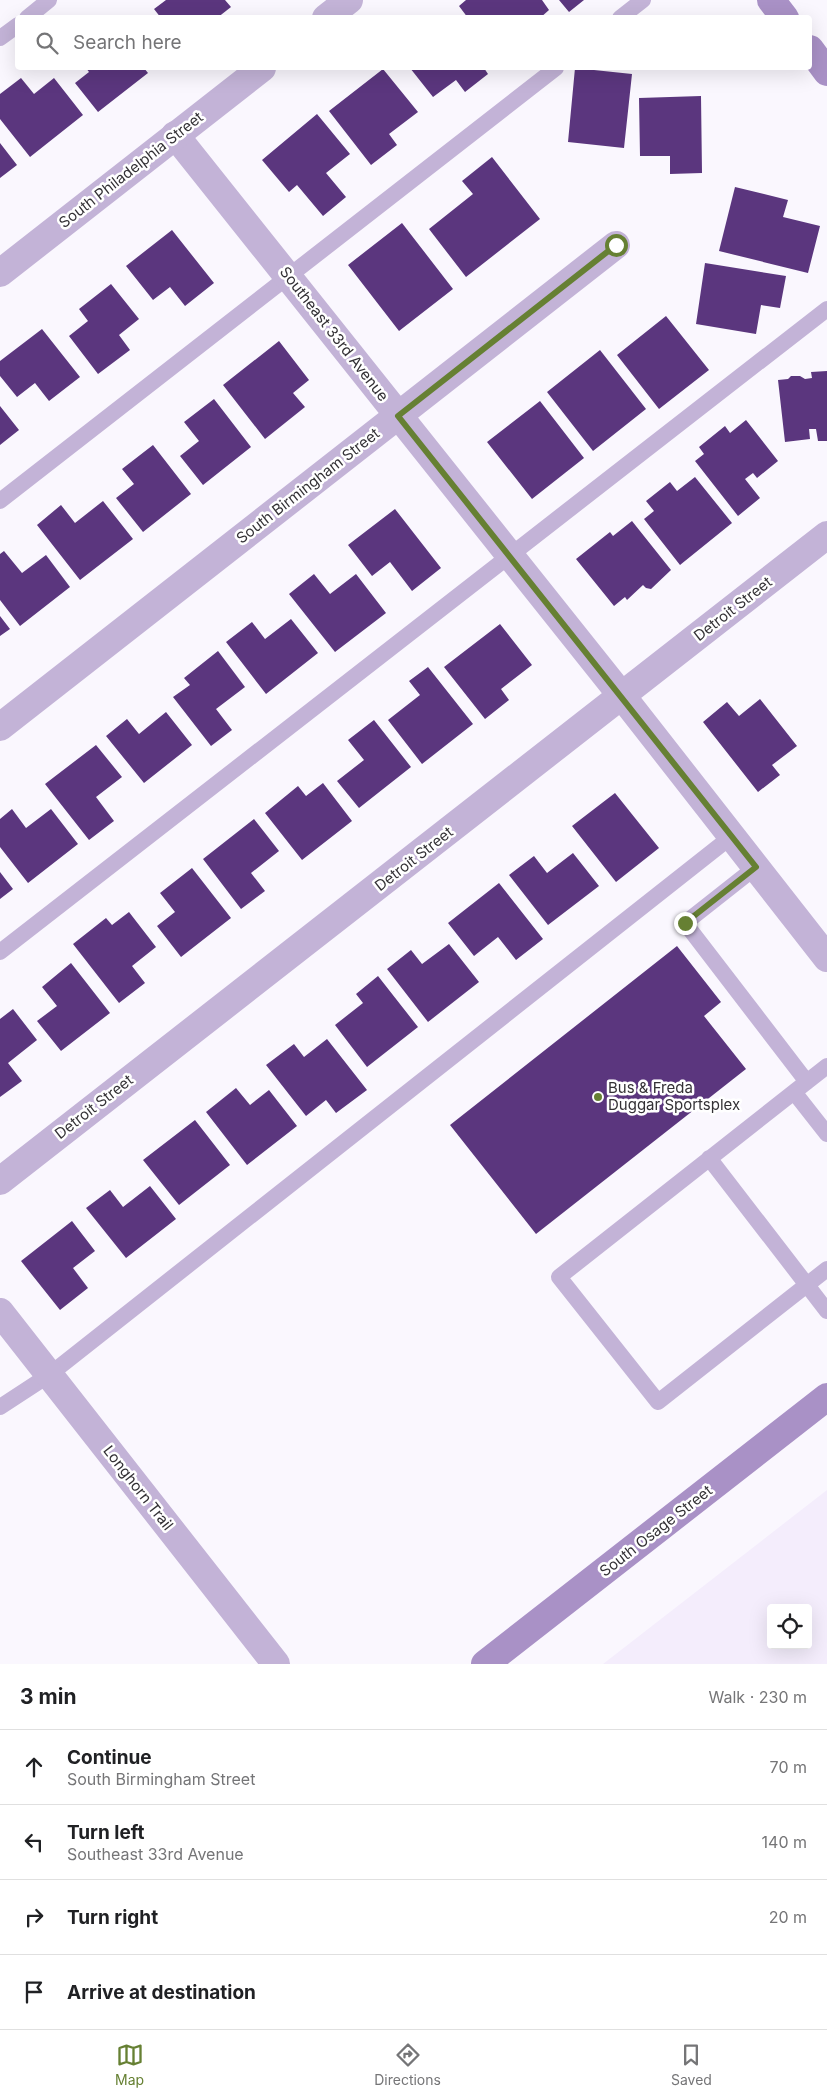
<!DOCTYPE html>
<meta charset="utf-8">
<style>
:root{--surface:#fff;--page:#f2f2f2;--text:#202124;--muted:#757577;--line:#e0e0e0;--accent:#668033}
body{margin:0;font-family:Inter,sans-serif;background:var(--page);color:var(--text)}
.controls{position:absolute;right:15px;bottom:15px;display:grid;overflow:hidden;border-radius:5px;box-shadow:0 5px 20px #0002}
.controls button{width:45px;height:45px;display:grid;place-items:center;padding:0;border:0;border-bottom:1px solid var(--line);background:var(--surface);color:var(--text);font:25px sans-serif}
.stop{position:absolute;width:15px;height:15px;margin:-11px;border:4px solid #668033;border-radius:50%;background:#fff}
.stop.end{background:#668033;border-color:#fff;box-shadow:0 1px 5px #0008}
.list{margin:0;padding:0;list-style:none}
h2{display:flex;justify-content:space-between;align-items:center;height:65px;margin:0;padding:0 20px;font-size:21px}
h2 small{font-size:16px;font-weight:400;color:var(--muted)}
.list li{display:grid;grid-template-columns:32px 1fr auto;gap:15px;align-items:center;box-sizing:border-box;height:75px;padding:0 20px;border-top:1px solid var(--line)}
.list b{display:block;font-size:19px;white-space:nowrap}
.list p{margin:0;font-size:16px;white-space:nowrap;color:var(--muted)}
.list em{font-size:16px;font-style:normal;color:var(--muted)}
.icon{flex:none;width:28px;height:28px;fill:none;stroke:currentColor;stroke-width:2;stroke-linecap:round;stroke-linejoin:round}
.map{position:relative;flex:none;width:827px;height:1664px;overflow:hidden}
.search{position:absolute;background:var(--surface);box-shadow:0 5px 20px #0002;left:15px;right:15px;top:15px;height:55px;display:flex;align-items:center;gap:12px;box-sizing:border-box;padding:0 18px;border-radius:5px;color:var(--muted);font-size:19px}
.sheet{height:365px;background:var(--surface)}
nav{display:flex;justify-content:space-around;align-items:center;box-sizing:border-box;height:70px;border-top:1px solid var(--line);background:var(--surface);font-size:14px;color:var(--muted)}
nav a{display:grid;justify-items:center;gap:2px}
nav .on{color:var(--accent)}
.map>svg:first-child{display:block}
.built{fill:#f4edfc;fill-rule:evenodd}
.building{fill:#5b367e}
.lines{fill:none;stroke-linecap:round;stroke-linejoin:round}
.service{stroke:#c3b3d7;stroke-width:16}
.minor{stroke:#c3b3d7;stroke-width:28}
.tertiary{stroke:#c3b3d7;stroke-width:28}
.secondary{stroke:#a991c6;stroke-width:28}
.route{stroke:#668033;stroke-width:6}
.poi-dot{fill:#668033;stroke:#fff;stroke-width:2}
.labels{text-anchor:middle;stroke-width:5;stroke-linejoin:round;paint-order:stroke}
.street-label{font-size:15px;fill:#333135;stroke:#fff}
.poi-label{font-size:15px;fill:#333135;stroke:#fff;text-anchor:start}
</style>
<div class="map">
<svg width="827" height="1664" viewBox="0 0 827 1664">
<rect width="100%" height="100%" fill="#faf7fe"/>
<path class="built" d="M827 1490V1664H603ZM771 1608H808V1645H771Z"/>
<path class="building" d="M166 0H225L231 7 217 18H161L154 9Z
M466 0H542L549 10 540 18H468L459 6Z
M559 0H584L569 12Z
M86 68H144L148 73 98 112 75 83 89 72Z
M410 68H484L488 74 465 92 456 80 433 97Z
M575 68 632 74 624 148 568 142Z
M383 69 418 112 389 134 397 145 371 165 329 111Z
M21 78 34 94 54 78 83 115 30 157 0 119V94Z
M701 96 702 173 670 174V156H640L639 98Z
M317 114 350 154 326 173 346 197 323 216 297 185 289 192 262 160Z
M0 143 17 165 0 178Z
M492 157 540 219 466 277 429 229 473 194 462 181Z
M735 187 788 200 783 217 820 226 808 273 719 251Z
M402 223 453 289 399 331 348 265Z
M172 230 214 283 185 306 170 287 153 300 126 266Z
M705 263 786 276 780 308 761 305 756 334 696 324Z
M111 284 139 319 119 335 130 350 98 374 69 336 88 321 79 309Z
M666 316 709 370 659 409 617 355Z
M42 329 80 377 49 401 35 383 17 397 0 376V361Z
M279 341 309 380 293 393 305 407 265 439 223 385Z
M600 350 646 409 593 451 547 392Z
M827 371V441H818L816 429H809L810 439 785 442 778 380 788 379 791 376H800L805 379 812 378 811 372Z
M214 399 251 447 203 485 180 456 199 441 184 422Z
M540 401 584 458 532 499 487 442Z
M0 406 19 430 0 445Z
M746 420 778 461 757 478 753 473 745 479 760 498 738 516 695 461 704 454 699 447 725 426 730 433Z
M153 445 191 494 143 532 116 498 134 484 122 469Z
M695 477 732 523 680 565 644 519 654 511 646 501 670 482 677 491Z
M103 501 133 539 80 580 37 525 61 505 75 523Z
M395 509 441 568 412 591 390 562 372 576 348 545Z
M632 521 671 570 651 589 646 588 643 585 627 600 625 597 614 606 576 559 610 532 613 536Z
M4 551 22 573 46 555 70 587 20 626 0 600V554Z
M314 574 330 594 356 574 386 613 335 652 289 594Z
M0 616 10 629 0 636Z
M291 619 318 653 266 694 226 642 252 622 265 639Z
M500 624 532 665 501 689 509 700 485 719 444 667Z
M218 651 245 687 216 709 232 730 211 746 173 697 190 685 184 678Z
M428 667 473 724 422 764 388 720 420 695 409 681Z
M760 699 797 746 772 765 780 775 758 792 703 722 727 702 739 716Z
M166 712 192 745 144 783 106 736 127 719 139 734Z
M374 720 411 767 359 808 337 781 364 760 348 740Z
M96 745 122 777 96 797 114 821 89 840 45 784Z
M323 783 352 821 302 860 265 813 298 786 306 796Z
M615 793 659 848 616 882 572 826Z
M12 809 26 828 51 809 78 844 28 883 0 847V819Z
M254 819 279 851 251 873 265 891 241 909 203 859Z
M573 853 599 886 548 925 509 875 534 856 547 873Z
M192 868 231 918 181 957 157 926 175 912 160 893Z
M0 872 13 889 0 899Z
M499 883 543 939 516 960 498 937 474 956 448 923Z
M129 912 156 947 132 966 145 983 119 1003 73 944 106 918 112 925Z
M449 944 479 982 428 1022 387 969 411 950 422 964Z
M677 946 721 1002 704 1016 746 1069 536 1234 450 1125Z
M71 963 110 1013 61 1051 37 1021 57 1006 42 987Z
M378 976 418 1027 367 1067 335 1025 363 1003 356 994Z
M13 1009 37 1040 8 1063 22 1081 0 1097V1019Z
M327 1039 367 1090 336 1113 326 1100 306 1116 266 1065 294 1044 304 1057Z
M236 1088 250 1105 269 1090 297 1126 247 1165 206 1112Z
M195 1120 230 1165 179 1205 143 1160Z
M150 1186 176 1219 126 1258 86 1208 110 1190 123 1207Z
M72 1221 95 1251 73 1268 88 1288 60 1310 21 1261Z"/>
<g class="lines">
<path class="service" d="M27 18 49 0
M620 18 643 0
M0 38 18 25
M0 501 556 68
M756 867 685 923 807 1082
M0 952 827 309
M827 1066 559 1277 658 1402 827 1269
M794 1092 827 1134
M709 1158 827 1311
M0 1407 49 1375 732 836"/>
<path class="minor" d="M175 135 622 696 827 958
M0 727 616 245
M0 1181 827 535"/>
<path class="tertiary" d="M326 18 349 0
M0 273 262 68
M0 1312 276 1664"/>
<path class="secondary" d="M771 0 785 18
M810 49 827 72
M485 1664 827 1397"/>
</g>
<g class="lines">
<path class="route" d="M616 245 398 416 756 867 685 923"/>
</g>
<circle class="poi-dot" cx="598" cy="1097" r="5"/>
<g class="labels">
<g class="street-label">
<text transform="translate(131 170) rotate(-38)" y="5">South Philadelphia Street</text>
<text transform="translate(334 334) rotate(52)" y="5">Southeast 33rd Avenue</text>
<text transform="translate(308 486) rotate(-38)" y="5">South Birmingham Street</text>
<text transform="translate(733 609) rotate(-38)" y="5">Detroit Street</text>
<text transform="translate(414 859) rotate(-38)" y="5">Detroit Street</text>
<text transform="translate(94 1107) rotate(-38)" y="5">Detroit Street</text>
<text transform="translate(138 1488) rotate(52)" y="5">Longhorn Trail</text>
<text transform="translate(656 1531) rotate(-38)" y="5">South Osage Street</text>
</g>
<g class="poi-label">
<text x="608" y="1093">Bus &amp; Freda<tspan x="608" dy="17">Duggar Sportsplex</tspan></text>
</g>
</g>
</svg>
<div class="controls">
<button><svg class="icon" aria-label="locate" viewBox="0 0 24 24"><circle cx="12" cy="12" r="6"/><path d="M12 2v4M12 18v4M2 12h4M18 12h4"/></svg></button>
</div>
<div class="stop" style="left:616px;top:245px"></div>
<div class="stop end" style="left:685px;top:923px"></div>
<div class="search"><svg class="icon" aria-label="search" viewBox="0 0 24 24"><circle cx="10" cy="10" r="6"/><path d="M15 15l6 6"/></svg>Search here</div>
</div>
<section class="sheet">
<h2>3 min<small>Walk · 230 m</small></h2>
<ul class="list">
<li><svg class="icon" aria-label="ahead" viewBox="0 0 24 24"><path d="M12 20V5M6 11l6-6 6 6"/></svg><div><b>Continue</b><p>South Birmingham Street</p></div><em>70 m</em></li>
<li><svg class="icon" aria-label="left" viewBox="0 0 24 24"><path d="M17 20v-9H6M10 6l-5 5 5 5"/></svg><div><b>Turn left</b><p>Southeast 33rd Avenue</p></div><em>140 m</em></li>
<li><svg class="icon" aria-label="right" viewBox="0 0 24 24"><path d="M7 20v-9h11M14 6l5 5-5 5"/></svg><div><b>Turn right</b></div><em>20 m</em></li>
<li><svg class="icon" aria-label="arrive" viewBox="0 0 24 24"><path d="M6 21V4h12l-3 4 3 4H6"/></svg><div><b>Arrive at destination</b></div></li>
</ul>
</section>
<nav>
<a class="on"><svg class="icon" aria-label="map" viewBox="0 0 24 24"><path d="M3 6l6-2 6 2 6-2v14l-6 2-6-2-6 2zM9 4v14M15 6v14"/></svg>Map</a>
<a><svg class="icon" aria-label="directions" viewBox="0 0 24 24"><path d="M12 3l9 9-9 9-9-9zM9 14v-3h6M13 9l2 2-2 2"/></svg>Directions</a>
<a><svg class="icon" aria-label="saved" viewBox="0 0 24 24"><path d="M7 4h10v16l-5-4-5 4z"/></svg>Saved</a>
</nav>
